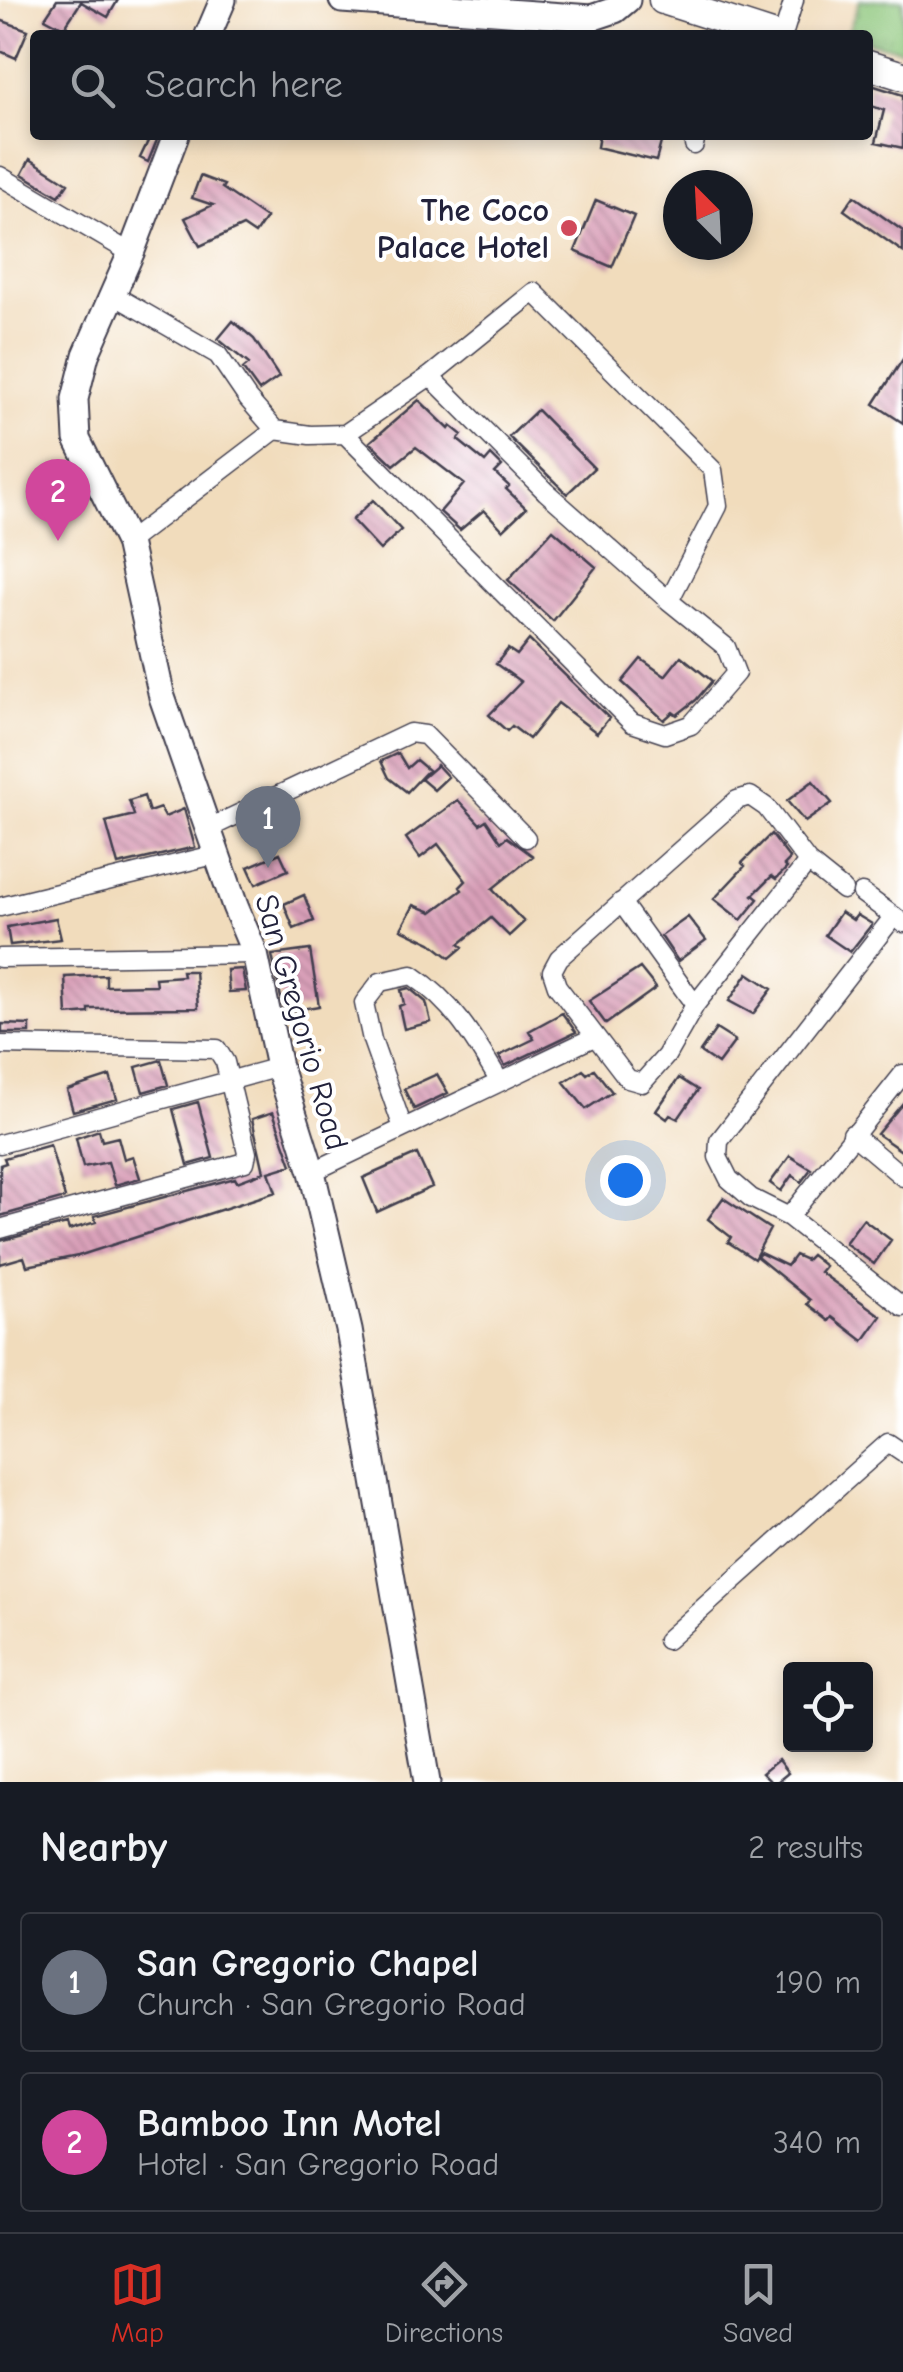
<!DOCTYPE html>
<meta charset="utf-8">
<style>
:root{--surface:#171b24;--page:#20242c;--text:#f1f3f6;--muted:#9ea1a6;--line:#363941;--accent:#d93025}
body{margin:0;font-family:"Comic Neue",sans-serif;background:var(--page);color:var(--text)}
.controls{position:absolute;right:30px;bottom:30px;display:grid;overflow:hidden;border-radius:10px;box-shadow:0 5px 15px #0003}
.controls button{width:90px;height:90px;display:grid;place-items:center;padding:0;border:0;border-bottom:2px solid var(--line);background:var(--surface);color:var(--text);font:50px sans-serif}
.compass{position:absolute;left:663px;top:170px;width:90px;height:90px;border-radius:50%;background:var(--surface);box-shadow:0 5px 15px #0003;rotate:336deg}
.you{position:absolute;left:625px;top:1180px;width:35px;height:35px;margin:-25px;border:8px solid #fff;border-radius:50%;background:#1a73e8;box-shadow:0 0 0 15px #1a73e833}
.badge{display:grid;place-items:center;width:65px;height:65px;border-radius:50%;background:var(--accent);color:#fff;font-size:32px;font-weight:700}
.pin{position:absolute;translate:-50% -82px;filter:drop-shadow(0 2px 5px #0008)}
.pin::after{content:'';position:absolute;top:52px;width:35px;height:30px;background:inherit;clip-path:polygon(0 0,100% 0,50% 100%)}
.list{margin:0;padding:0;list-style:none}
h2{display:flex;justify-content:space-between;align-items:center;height:130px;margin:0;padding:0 40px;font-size:42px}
h2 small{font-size:32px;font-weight:400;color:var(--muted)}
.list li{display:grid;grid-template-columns:65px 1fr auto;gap:30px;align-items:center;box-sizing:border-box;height:140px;margin:0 20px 20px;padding:0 20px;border:2px solid var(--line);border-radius:10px}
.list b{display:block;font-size:38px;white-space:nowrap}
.list p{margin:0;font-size:32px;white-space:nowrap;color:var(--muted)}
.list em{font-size:32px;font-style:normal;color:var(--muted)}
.icon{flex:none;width:55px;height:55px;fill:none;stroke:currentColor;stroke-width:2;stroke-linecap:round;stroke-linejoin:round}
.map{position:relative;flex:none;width:903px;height:1782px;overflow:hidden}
.search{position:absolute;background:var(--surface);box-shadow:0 5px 15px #0003;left:30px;right:30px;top:30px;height:110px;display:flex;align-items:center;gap:25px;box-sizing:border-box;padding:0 35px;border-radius:10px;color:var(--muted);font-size:38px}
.sheet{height:450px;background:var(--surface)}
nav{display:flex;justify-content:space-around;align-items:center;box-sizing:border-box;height:140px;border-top:2px solid var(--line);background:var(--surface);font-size:28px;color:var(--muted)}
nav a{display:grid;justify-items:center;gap:5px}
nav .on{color:var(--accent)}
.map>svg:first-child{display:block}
.grass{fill:url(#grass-tufts);stroke:#57745a;stroke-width:2.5}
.building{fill:url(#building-back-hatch)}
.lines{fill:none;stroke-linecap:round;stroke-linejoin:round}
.street-casing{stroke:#413e4e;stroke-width:21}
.secondary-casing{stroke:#413e4e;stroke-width:29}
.primary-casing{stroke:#413e4e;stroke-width:31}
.street{stroke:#fff;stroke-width:18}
.secondary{stroke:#fff;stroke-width:25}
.primary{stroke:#fff;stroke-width:28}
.poi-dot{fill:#d1495b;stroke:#fff;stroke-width:4}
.labels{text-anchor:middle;stroke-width:8;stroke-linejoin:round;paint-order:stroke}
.poi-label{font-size:32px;font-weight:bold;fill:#22223b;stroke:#fff;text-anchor:end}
.street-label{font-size:32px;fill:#22223b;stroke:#fff}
</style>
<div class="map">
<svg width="903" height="1782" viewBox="0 0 903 1782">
<defs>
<pattern id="grass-tufts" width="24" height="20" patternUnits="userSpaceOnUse" patternTransform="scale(2.5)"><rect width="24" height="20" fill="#8cc67a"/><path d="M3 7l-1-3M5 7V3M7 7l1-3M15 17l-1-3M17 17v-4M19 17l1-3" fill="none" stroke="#78aa6a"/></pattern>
<pattern id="building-back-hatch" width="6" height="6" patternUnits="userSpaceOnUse" patternTransform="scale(2.5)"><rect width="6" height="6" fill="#daa0b9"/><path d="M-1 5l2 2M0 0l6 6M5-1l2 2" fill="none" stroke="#b08298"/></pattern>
</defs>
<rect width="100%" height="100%" fill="#fff"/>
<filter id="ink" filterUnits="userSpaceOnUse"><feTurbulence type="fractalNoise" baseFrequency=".01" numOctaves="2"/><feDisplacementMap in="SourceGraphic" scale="20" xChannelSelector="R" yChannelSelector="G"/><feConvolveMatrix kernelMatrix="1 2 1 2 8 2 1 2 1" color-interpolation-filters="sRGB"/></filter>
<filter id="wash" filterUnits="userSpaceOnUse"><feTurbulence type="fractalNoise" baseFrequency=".0048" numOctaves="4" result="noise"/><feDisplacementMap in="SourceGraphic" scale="40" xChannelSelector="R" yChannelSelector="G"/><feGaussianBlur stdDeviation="2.25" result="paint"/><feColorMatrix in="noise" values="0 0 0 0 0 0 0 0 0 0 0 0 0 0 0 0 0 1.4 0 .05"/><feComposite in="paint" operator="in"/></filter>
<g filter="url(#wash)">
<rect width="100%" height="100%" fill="#f1dcbc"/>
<path class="grass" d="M860 0H903V50L868 42V35H847Z"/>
<g id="blocks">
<path class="building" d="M57 0H118L108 17 81 2 64 28 45 18Z
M0 20 28 30 16 58 0 51Z
M868 84 903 95V148L876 142 884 110 868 105Z
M151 135H159L148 162 140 158Z
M599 135H663L656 161 597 147Z
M30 159 68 183 59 196 22 174Z
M200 176 224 185 222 188 266 218 255 234 243 226 200 246 185 218 213 205 192 198Z
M854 196 903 231V252L844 210Z
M596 200 634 216 612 267 575 251Z
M233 321 254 339 279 377 259 391 243 369 249 364 218 339Z
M903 359V423L874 404Z
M419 400 449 429 451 426 462 435 458 440 485 462 491 455 502 466 495 473 509 486 506 489 526 508 503 530 484 510 460 530 440 512 464 484 416 447 394 465 370 442Z
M537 410 594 468 567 494 509 437Z
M373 500 401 530 380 550 352 520Z
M553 530 596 567 553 621 508 580Z
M529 640 609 718 597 733 558 703 529 739 512 726 507 731 489 715 521 682 496 664 508 649 517 655Z
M681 656 712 681 696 700 677 715 673 712 664 720 622 682 641 659 665 676Z
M398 753 407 768 416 760 428 770 407 792 389 778 381 761Z
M437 765 448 777 434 790 421 779Z
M813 781 832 803 805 822 787 801Z
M144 796 149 812 160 808 165 817 184 809 195 847 118 865 106 822 134 815 129 801Z
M458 800 480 824 486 820 501 842 507 837 533 856 492 889 524 922 509 936 491 918 459 944 463 947 450 958 431 943 401 929 414 905 432 912 462 890 460 887 466 881 438 844 420 858 406 838Z
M771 834 790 859 784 865 787 868 776 879 772 876 753 895 758 899 741 920 714 899 745 866 742 863Z
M280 853 288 870 256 884 248 867Z
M304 895 314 921 294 929 284 904Z
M841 912 853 920 857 915 872 924 850 952 825 935Z
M688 917 706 940 678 961 661 936Z
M56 918 61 939 10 945 7 927Z
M310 950 319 1006 284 1012 272 955Z
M640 968 656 988 606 1024 589 1001Z
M242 969 246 991 229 992 227 970Z
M182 971H195L198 1008 89 1009V1013L67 1015 65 977 106 975V986L156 985 155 978 183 976Z
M748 973 772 989 753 1014 729 1001Z
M409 988 426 1002 431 1022 404 1029 399 1006 404 1004 401 990Z
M562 1013 576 1032 505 1066 499 1056 534 1039 529 1031Z
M2 1024 30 1025V1033H2Z
M716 1029 735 1041 718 1064 700 1052Z
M161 1060 168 1085 143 1092 136 1067Z
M594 1069 612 1092 586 1109 564 1082 583 1070 587 1074Z
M437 1074 448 1093 414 1109 404 1089Z
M110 1076 117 1099 73 1111 67 1090Z
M679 1078 698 1090 678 1119 670 1115 667 1119 656 1111Z
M198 1102 213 1158 188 1165 173 1109Z
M903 1103V1152L877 1134Z
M273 1112 292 1165 269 1172 276 1192 78 1256 27 1266 24 1257 0 1264V1241L67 1224 69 1230 96 1222 94 1216 235 1178 237 1182 264 1172 252 1119Z
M99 1130 102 1141 118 1137 124 1159 133 1156 140 1178 115 1185 108 1162 83 1167 76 1138Z
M50 1145 65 1198 0 1216V1165L6 1163 4 1158Z
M417 1154 432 1187 377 1212 363 1178Z
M790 1156 811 1169 801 1182 792 1175 781 1191 770 1183Z
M723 1198 770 1229 754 1259 728 1242 731 1237 708 1219Z
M863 1219 891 1240 874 1264 845 1243Z
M760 1253 787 1266 795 1255 806 1260 811 1255 825 1266 820 1272 881 1316 863 1341 832 1317 829 1321 807 1304 810 1300 757 1257Z
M778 1760 788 1773 777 1782H771L762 1773Z"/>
</g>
</g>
<g filter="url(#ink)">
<use href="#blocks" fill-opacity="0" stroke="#413e4e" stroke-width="2.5"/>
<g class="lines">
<defs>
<path id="street" d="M783 35 794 0
M694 145 696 135
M0 176 131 253
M112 294 218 355 248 399 275 430 310 435 345 434 430 376 534 292 713 470 718 506 669 601
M345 434 632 723 665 734 691 725 736 673 726 647 669 601 546 492 430 376
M128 542 275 430
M209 828 410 733 425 735 526 838
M808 862 695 1005 666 1056 642 1083 628 1079 557 986 552 971 559 958 737 800 750 796 766 807 808 862 843 890
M862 893 903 923
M621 902 695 1005
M0 907 218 854
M894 916 719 1141 718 1157 729 1179 751 1198 789 1217 903 1307
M0 958 255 954
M0 1045 217 1049 225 1062 247 1153 245 1162 0 1229
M403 1128 372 1040 364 1003 380 982 412 975C454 1003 475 1040 500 1082
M852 1134 903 1177
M0 1144 279 1067
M312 1172 594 1037
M789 1217 903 1074
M667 1640 888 1443 903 1453"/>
<path id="secondary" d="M342 0 591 18 615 10 627 0
M208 35 223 0
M176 135 131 253 86 355 75 399 77 439 128 542 162 697 235 906 255 954 279 1067 312 1172 349 1330 427 1782"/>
<path id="primary" d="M663 0 772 35
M868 65 903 76"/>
</defs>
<use href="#street" class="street-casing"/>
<use href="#secondary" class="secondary-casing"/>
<use href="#primary" class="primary-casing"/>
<use href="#street" class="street"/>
<use href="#secondary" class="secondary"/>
<use href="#primary" class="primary"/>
</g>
</g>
<circle class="poi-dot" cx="569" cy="228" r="10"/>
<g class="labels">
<g class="poi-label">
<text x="549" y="221">The Coco<tspan x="549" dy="37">Palace Hotel</tspan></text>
</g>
<g class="street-label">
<text transform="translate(302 1022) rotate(74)" y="11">San Gregorio Road</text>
</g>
</g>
</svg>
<div class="controls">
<button><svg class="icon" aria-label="locate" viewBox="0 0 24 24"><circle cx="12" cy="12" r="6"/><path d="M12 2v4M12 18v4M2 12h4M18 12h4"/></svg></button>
</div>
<svg class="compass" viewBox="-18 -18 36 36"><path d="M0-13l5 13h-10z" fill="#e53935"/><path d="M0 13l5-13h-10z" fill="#9ea1a6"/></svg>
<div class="you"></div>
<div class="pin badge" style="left:268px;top:868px;background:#6b7280">1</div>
<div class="pin badge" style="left:58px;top:541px;background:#d1479c">2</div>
<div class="search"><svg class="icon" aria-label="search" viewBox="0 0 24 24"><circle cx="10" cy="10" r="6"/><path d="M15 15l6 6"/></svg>Search here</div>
</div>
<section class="sheet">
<h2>Nearby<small>2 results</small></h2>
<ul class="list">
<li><span class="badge" style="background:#6b7280">1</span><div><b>San Gregorio Chapel</b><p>Church · San Gregorio Road</p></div><em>190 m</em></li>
<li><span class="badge" style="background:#d1479c">2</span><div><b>Bamboo Inn Motel</b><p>Hotel · San Gregorio Road</p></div><em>340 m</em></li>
</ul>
</section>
<nav>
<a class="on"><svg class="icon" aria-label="map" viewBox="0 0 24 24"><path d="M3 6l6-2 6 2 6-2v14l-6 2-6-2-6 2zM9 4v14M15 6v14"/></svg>Map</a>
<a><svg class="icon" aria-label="directions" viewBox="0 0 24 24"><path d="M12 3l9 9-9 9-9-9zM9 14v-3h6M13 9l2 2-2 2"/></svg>Directions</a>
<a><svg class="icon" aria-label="saved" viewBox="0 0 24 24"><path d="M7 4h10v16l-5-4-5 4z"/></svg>Saved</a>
</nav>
